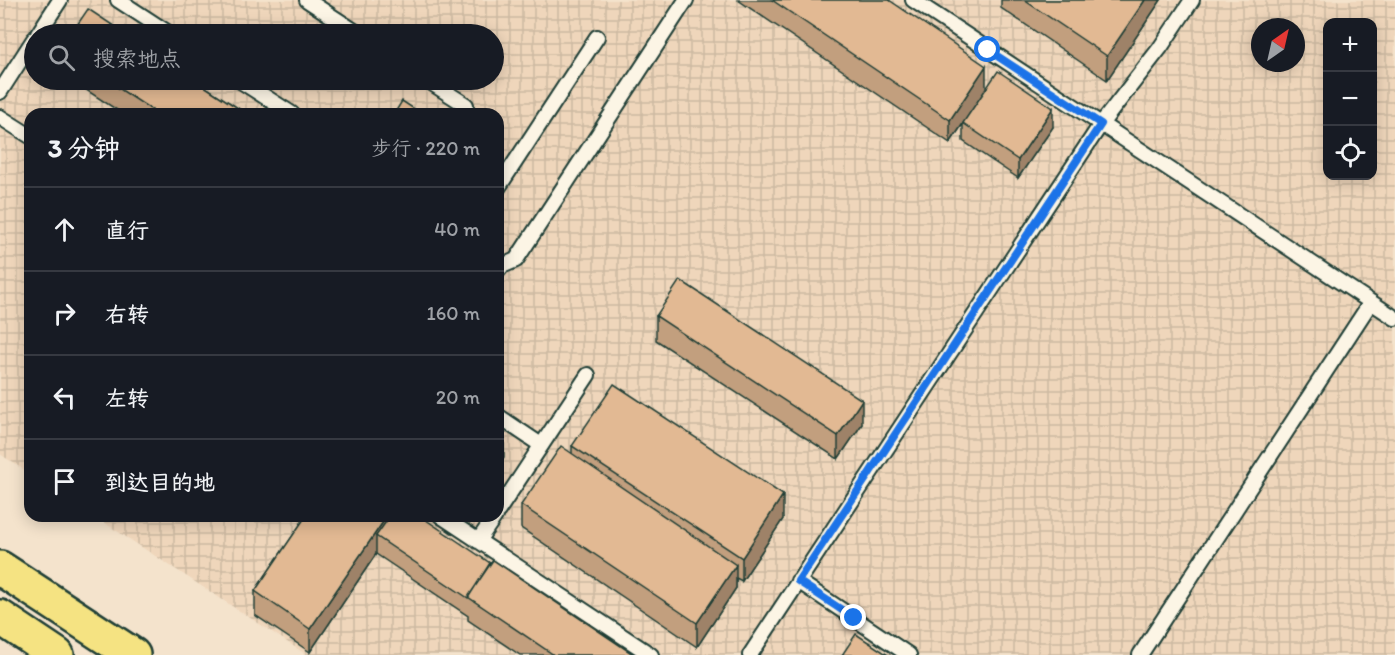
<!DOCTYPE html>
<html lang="zh">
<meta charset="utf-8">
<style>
:root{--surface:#171b24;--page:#242831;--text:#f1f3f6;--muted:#9ea1a6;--line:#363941}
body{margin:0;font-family:Itim,"LXGW WenKai TC",sans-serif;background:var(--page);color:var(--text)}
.controls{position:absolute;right:18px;top:18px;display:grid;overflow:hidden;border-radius:12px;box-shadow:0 3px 15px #0003}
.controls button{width:54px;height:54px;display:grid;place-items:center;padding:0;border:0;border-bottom:2px solid var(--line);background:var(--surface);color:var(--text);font:30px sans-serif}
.compass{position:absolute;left:1251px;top:18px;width:54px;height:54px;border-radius:50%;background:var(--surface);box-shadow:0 3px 15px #0003;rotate:34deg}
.stop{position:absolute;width:18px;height:18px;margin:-14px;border:4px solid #1a73e8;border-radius:50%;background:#fff}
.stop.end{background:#1a73e8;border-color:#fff;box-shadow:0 2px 6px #0008}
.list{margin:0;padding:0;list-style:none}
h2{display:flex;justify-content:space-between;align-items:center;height:78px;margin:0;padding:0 24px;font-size:26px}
h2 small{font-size:20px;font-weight:400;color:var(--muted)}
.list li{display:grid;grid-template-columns:39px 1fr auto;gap:18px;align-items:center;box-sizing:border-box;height:84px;padding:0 24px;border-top:2px solid var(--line)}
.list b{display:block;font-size:22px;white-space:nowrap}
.list em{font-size:20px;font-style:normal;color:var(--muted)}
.icon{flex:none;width:33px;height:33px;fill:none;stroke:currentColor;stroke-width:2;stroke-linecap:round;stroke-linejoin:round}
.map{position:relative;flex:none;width:1395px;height:655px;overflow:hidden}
.search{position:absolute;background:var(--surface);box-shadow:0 3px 15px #0003;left:24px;top:24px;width:480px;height:66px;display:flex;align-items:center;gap:15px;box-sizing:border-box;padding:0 21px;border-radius:33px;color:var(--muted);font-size:22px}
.panel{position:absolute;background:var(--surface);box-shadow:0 3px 15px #0003;left:24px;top:108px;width:480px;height:414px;border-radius:18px}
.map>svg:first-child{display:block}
.industrial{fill:url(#industrial-grid);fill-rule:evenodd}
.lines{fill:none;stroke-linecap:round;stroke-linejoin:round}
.service-casing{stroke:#1f3d34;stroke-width:18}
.primary-casing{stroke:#1f3d34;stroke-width:38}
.service{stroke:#fcf5e5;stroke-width:14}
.primary{stroke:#f5e382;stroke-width:33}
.wall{fill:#c29f7e;stroke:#1f3d34;stroke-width:1.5}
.shaded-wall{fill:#9e8267;stroke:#1f3d34;stroke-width:1.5}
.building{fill:#e2b993;stroke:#1f3d34;stroke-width:1.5}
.route{stroke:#1a73e8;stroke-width:8}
</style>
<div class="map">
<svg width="1395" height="655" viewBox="0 0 1395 655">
<defs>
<pattern id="industrial-grid" width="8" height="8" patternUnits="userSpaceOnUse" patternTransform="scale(1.5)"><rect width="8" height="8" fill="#efd6bb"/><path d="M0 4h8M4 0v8" fill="none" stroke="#ccb9a1"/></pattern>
</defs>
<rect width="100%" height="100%" fill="#f4e3cc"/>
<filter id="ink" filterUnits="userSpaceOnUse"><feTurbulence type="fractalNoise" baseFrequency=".0167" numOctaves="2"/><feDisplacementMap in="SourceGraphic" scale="12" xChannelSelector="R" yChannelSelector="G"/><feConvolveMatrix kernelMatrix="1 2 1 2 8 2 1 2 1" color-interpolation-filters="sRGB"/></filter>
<g filter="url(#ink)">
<path class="industrial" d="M0 0H1395V655H307L94 516H498V114H30V474L0 454ZM1328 22H1372V176H1328ZM1260 27H1296V63H1260ZM34 34H494V80H34Z"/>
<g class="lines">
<defs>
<path id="service" d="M118 0 170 34
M307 0 359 34
M913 0 1395 318
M38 34 60 0
M239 80 292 114
M427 80 466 105
M0 92 34 39
M0 117 30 136
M498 188 597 37
M498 271 502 266 516 260 686 0
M498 416 541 445
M498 511 588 375
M441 516 651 655
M478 541 495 516
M798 581 909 655
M750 655 1101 124 1160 48 1192 0
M1140 655 1371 302"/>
<path id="primary" d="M0 568 133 655
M0 617 57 655"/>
</defs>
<use href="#service" class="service-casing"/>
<use href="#primary" class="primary-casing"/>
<use href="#service" class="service"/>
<use href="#primary" class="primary"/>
</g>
<path class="wall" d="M738 0H889L986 88 1053 127 1018 178 963 141V124L950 143Z
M1001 0H1161L1107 80 1001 8Z
M71 80H195L247 114H123Z
M656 316 862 424 838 459 656 340Z
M572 446 783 519 742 581 736 578V588L697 647 521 528V505L572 454Z
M306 516 490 563 634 655H520L468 620V616L376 554 310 652 255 615V591Z"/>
<path class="shaded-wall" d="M1145 0H1161L1107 80V56Z
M986 66V89L950 143V120Z
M1053 108V127L1018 178V160Z
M862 400V424L838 459V436Z
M504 439V457L498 466V447Z
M783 495V519L742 581V558Z
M387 516H399L376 536V554L310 652V629Z
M736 565V588L697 647V623Z"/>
<path class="building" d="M772 0H889L986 66 950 120Z
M1024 0H1145L1107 56Z
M88 9 126 34H71Z
M998 71 1053 108 1018 160 963 123Z
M106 80H195L247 114H158Z
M402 101 422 114H394Z
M680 280 862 400 838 436 656 316Z
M614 384 783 495 742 558 572 446Z
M498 435 504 439 498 447Z
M561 446 736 565 697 623 521 505Z
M306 516H387L310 629 255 591Z
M390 516H420L490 563 468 598 376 536Z
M493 560 634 655H554L468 597Z
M856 634 888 655H842Z"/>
</g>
<g class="lines" filter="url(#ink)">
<path class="route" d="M854 618 798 581 1101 124 988 50"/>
</g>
</svg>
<div class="controls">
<button>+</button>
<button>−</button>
<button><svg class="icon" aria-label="locate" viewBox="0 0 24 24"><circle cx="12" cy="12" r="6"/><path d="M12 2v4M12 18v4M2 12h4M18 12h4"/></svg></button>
</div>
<svg class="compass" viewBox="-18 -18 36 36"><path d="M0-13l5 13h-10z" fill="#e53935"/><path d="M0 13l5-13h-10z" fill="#9ea1a6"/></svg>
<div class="stop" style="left:988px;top:50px"></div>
<div class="stop end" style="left:854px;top:618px"></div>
<div class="search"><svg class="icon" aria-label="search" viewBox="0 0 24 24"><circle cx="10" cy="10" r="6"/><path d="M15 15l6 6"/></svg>搜索地点</div>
<section class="panel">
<h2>3 分钟<small>步行 · 220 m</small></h2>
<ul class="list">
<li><svg class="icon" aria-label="ahead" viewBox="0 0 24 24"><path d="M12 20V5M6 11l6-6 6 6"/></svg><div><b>直行</b></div><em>40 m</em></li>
<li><svg class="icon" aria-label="right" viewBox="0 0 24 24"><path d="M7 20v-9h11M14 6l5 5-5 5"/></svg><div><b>右转</b></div><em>160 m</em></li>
<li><svg class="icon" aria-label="left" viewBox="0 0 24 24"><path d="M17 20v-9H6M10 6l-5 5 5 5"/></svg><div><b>左转</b></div><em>20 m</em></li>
<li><svg class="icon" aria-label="arrive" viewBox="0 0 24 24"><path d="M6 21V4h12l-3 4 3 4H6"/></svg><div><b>到达目的地</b></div></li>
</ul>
</section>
</div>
